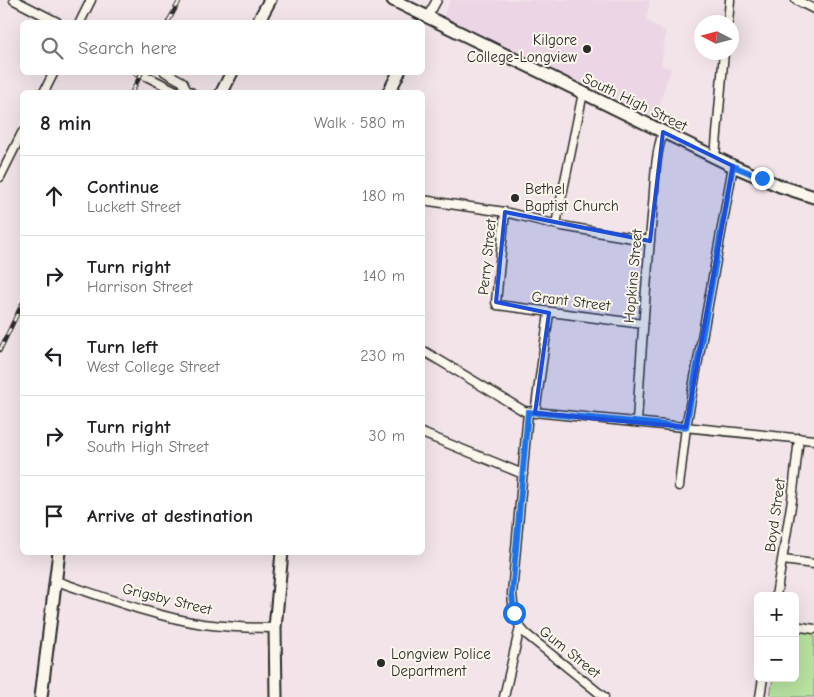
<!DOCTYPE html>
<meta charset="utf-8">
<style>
:root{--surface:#fff;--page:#f2f2f2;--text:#202124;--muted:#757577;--line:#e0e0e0}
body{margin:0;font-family:"Comic Neue",sans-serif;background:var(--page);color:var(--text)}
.controls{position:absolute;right:15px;bottom:15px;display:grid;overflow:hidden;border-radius:8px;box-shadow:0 5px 20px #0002}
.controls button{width:45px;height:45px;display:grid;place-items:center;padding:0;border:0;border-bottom:1px solid var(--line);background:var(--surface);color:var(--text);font:25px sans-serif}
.compass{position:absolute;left:694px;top:15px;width:45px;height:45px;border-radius:50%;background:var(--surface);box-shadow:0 5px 20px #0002;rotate:276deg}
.stop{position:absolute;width:15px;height:15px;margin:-11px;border:4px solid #1a73e8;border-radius:50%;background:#fff}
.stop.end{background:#1a73e8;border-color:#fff;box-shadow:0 1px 5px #0008}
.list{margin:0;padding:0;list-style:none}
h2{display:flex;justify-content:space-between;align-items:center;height:65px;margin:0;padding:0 20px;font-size:21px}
h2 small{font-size:16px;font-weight:400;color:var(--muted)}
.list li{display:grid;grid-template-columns:32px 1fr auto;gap:15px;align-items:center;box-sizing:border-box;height:80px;padding:0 20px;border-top:1px solid var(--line)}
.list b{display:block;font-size:19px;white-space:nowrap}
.list p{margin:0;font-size:16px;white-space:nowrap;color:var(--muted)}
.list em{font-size:16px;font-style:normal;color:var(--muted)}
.icon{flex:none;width:28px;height:28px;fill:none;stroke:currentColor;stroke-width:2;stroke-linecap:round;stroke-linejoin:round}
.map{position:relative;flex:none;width:814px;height:697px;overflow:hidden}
.search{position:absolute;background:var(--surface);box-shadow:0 5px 20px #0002;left:20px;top:20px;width:405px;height:55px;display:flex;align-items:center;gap:12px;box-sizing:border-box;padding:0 18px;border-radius:8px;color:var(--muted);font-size:19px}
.panel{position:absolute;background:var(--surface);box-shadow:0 5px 20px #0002;left:20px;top:90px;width:405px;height:465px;border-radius:8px}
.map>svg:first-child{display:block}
.built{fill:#ecd6e6}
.green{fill:#b8e2a0;stroke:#728666}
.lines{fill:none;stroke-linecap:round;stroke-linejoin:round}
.street-casing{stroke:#2b2b2b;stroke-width:11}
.secondary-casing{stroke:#2b2b2b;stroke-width:15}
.street{stroke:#fbf7ec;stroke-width:8}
.secondary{stroke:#fbf7ec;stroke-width:11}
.rail-casing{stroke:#2b2b2b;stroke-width:4.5}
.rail{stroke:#fbf7ec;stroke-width:2.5;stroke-dasharray:8;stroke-linecap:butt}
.route{stroke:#1a73e8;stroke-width:6}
.marked{fill:#1d4ed8;fill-opacity:0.2;stroke:#1d4ed8;stroke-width:4;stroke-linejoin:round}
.poi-dot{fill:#2b2b2b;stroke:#fbf7ec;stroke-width:2}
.labels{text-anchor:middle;stroke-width:4;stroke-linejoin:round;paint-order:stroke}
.poi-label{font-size:15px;fill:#2b2b2b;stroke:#fbf7ec;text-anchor:start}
.street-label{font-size:15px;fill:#2b2b2b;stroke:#fbf7ec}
</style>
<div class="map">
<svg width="814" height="697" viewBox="0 0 814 697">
<rect width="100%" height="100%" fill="#f2e4e8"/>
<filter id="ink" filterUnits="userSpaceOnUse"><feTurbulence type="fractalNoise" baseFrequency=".02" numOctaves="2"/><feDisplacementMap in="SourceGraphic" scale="10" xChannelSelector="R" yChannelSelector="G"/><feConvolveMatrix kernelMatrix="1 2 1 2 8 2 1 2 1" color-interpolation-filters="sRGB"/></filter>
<g filter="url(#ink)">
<path class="built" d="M451 0H650L646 20 666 32 661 65 671 68 655 119 443 16Z"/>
<path class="green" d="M795 630 814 632V697H770L773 678H795Z"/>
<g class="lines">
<defs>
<path id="street" d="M14 0 57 22
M796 0 814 9
M427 18 437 0
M80 22 91 0
M728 22 730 0
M138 72 178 92 186 90 191 92
M165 72 183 82 186 90
M44 92 54 72
M715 157 724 52
M0 177 22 133
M422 200 505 212 562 226 650 241
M505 212 496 302 497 305 643 324
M556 224 583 93
M422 350 524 411 814 440
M535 413 549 313
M637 422C641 353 646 285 652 216 655 189 654 158 663 132
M422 433 523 474
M679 486 686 427 733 166
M783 560 814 564
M56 581C104 597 152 616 203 624 227 627 251 628 275 628
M776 596 792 500 799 438
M795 626 814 629
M520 627 526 634 604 697
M504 697 520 627 514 613 512 594 528 412
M760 697 763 678"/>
<path id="secondary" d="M393 0 733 166 780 186 814 197
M258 22 270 0
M222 92 232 72
M389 92 399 72
M41 697 59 552
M276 697 275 628 282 552"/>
</defs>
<use href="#street" class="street-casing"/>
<use href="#secondary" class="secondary-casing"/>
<use href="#street" class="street"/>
<use href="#secondary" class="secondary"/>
<defs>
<path id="rail" d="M168 22 180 0
M132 92 142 72
M0 350 22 304"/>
</defs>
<use href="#rail" class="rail-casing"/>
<use href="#rail" class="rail"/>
</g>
</g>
<g class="lines" filter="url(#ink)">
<path class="route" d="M514 613 512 594 528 412 686 427 733 166 762 178"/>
</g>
<path class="marked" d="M663 132 733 166 686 427 535 413 549 313 496 302 505 212 650 241Z"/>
<g class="poi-dot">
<circle cx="587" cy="49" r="5"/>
<circle cx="515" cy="198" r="5"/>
<circle cx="381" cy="663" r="5"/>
</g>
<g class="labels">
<g class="poi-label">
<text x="577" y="45" text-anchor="end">Kilgore<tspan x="577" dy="17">College-Longview</tspan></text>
<text x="525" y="194">Bethel<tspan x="525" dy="17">Baptist Church</tspan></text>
<text x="391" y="659">Longview Police<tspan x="391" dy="17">Department</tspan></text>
</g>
<g class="street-label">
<text transform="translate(635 102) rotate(26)" y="5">South High Street</text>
<text transform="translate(487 257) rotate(-84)" y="5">Perry Street</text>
<text transform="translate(633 276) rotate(-85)" y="5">Hopkins Street</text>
<text transform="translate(571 301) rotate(7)" y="5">Grant Street</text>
<text transform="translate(775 515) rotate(-82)" y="5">Boyd Street</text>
<text transform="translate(167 599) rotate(14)" y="5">Grigsby Street</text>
<text transform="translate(570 652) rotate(39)" y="5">Gum Street</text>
</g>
</g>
</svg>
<div class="controls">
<button>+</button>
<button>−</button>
</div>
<svg class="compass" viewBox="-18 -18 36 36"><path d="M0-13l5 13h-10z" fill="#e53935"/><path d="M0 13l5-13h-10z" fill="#757577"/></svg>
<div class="stop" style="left:514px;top:613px"></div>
<div class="stop end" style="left:762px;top:178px"></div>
<div class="search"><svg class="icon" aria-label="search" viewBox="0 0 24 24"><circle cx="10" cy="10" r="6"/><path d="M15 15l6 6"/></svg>Search here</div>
<section class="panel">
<h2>8 min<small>Walk · 580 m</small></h2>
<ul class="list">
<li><svg class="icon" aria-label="ahead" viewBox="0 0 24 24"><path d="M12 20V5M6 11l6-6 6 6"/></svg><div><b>Continue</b><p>Luckett Street</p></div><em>180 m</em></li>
<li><svg class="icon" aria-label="right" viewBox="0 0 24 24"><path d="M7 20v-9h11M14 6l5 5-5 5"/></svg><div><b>Turn right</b><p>Harrison Street</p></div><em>140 m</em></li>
<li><svg class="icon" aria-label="left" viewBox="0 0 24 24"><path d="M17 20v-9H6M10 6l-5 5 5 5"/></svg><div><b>Turn left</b><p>West College Street</p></div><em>230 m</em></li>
<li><svg class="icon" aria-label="right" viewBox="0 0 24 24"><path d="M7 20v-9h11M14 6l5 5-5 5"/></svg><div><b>Turn right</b><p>South High Street</p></div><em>30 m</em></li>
<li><svg class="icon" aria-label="arrive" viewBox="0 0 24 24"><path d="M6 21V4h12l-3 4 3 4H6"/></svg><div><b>Arrive at destination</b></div></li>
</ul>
</section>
</div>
